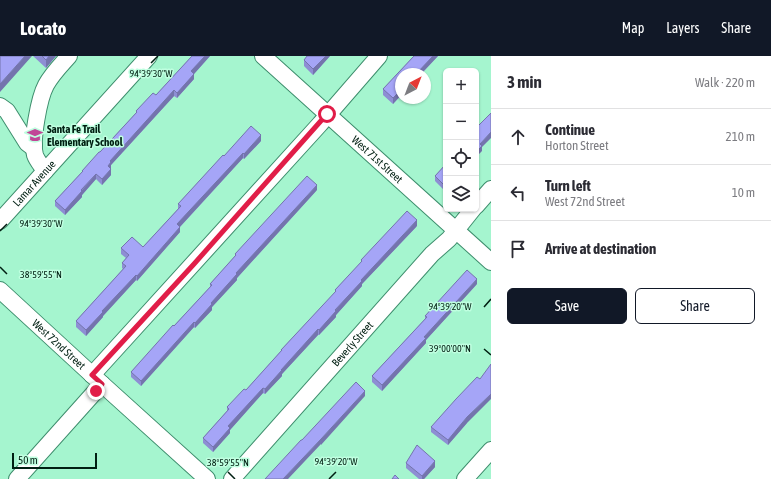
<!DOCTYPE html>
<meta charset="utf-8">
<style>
:root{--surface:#fff;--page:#f7f7f7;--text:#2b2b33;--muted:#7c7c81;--line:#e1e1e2;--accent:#111827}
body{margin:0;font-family:"Asap Condensed",sans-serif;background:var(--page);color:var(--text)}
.controls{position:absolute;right:12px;top:12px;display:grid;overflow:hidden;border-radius:6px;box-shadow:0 1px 3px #0004}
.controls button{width:36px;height:36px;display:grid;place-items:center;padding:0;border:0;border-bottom:1px solid var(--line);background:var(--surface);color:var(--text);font:20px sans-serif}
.compass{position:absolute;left:395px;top:12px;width:36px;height:36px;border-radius:50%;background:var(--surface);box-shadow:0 1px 3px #0004;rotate:42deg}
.scale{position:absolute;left:12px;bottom:10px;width:85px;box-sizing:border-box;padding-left:4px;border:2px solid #001f12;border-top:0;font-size:11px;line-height:14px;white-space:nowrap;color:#001f12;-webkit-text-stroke:3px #bfffe0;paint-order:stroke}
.stop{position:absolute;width:12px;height:12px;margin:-9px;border:3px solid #e11d48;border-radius:50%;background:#fff}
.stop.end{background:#e11d48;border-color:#fff;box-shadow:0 1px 4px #0008}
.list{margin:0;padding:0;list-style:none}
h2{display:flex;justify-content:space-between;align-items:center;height:52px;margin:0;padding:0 16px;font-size:17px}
h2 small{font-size:13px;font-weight:400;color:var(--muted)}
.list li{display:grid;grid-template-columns:26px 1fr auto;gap:12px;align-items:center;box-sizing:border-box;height:56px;padding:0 16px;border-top:1px solid var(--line)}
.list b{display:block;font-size:15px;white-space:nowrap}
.list p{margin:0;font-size:13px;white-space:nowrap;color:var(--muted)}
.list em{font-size:13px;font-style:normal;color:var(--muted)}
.actions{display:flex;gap:8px;padding:12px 16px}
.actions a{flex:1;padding:9px 0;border:1px solid var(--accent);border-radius:6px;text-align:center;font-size:14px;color:var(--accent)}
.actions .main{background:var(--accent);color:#fff}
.icon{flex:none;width:22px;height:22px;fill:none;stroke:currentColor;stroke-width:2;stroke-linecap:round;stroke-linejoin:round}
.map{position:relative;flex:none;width:491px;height:423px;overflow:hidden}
header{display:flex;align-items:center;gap:24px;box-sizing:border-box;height:56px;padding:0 20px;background:var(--accent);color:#fff}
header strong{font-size:19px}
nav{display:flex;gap:22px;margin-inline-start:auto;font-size:14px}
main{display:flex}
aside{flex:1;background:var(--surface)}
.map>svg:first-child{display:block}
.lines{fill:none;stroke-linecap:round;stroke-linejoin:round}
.minor-casing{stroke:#3e8e6d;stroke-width:18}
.minor{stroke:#fff;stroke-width:16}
.wall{fill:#8e8ed4}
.shaded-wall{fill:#7474ad}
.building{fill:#a5a5f7;stroke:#7474ad}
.route{stroke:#e11d48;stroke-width:5}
.ticks{fill:none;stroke:#001f12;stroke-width:1.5}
.labels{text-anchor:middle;stroke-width:3;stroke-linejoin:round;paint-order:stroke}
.poi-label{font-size:11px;font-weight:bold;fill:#001f12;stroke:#bfffe0;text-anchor:start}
.street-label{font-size:11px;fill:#001f12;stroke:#bfffe0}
.ticks-label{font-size:10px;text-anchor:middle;fill:#001f12;stroke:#bfffe0;stroke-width:3;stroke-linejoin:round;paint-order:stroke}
</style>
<header>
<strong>Locato</strong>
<nav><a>Map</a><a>Layers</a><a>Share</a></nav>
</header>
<main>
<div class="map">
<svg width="491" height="423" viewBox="0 0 491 423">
<rect width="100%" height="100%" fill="#a5f5cf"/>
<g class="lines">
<defs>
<g id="minor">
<path id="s1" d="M263 0 491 206"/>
<path d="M0 50 7 55 27 87 31 90 34 89"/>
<path d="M45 115C42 110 37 105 35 99 31 85 39 42 46 29 52 18 61 9 69 0"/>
<path d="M476 150 491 133"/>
<path id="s2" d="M0 165 149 0"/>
<path id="s3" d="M0 234 102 328 207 423"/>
<path d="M92 319 320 68 379 0"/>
<path d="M17 423 102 328"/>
<path id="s4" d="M232 423 432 198 449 183 473 153"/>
<path d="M465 423 491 394"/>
</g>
</defs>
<use href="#minor" class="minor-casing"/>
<use href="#minor" class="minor"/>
</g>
<path class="wall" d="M33 0H56L46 12Z
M192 0H210L194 18V23L177 42 174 40 111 109V112L110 113 111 119 102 129 96 123 82 139V141L65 159 55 150V145L82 116V115L100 96 136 57V55L156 39Z
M330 0 313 19 304 10V4Z
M414 0H438L393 48 383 39V33Z
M261 85 244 103 243 102 180 171V176L137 225 136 224 103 260V261L86 280 76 271V265L123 213 122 212V207L126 202 121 198V192L143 191 178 153V148L224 100Z
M446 108 444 134 435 125V120Z
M317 134 237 222V224L212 251V254L195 272 194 271 141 330 131 321V316L210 231V228L235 200V198Z
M417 170 362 228V230L336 259V261L319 279H318L282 318V320L265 338 263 337 230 374V377L213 396 203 387V382L227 355V351L246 334 281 295V294L335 237V234L361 207V204Z
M477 228 426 284V287L382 335 372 326V320L425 263V260Z
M467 367 448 389 431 376V371Z
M406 407 435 411 424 423H419L406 412Z"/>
<path class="shaded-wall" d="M25 0H32L0 36V28Z
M49 0H56L46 12V4Z
M205 0H210L194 18V23L177 42V37L191 15Z
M326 0H330L313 19V13Z
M433 0H438L421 18H416Z
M174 34V40L111 109V112L108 116V110L110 105Z
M401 34V39L393 48V42Z
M491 76V82L482 91V95L476 101V96L480 88Z
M261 79V85L244 103V98Z
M243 97V102L177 174V168Z
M111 113V119L102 129V123Z
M96 118V123L82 139V141L65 159V154Z
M446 127V133L444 134V129Z
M317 129V134L237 222V224L212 251V254L195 272V267L211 247 236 217Z
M417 164V170L362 228V230L336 259V261L319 279V274L361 224Z
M180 171V176L137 225V220Z
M136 219V224L103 260V261L86 280V274L102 255Z
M477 223V228L426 284V287L382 335V329L424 281Z
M194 266V271L141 330V325Z
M318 273V279L282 318V320L265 338V333L281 314Z
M263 332V337L230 374V377L213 396V391L228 370Z
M365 335V340L321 389V383Z
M491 338V343L467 367 448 389V384L467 361Z
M321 383V388L288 423H283Z
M435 405V411L424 423H422V420Z"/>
<path class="building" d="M0 0H25L0 28Z
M42 0H49L46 4Z
M192 0H205L191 15 194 18 177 37 174 34 110 105 111 106 108 110 111 113 102 123 96 118 81 134 82 135 65 154 55 145 83 115H82L99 96H100L137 56 136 55 153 37 156 39Z
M307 0H326L313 13 304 4Z
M414 0H433L416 18H401V34L393 42 383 33Z
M491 57V76L480 88 482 90 476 96V72Z
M251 70 261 79 244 98 243 97 177 168 180 171 137 220 136 219 102 255 103 256 86 274 76 265 126 210 122 207 129 199 121 192 132 181 143 191 181 150 178 148 223 99 224 100Z
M446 108V127L444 129 435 120Z
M307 120 317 129 236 217 237 218 211 247 212 248 195 267 194 266 141 325 131 316 173 269 174 270 212 229 210 228 236 199 235 198Z
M407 155 417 164 361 224 362 225 335 254 336 255 319 274 318 273 281 314H282L265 333 263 332 228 370 230 372 213 391 203 382 229 353 227 351 244 333 246 334 282 294H281L336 235 335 234 362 205 361 204Z
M467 214 477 223 424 281 426 282 382 329 372 320 427 261 425 260Z
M491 308V338L467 361 448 384 431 371 456 343 477 321 480 323Z
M356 326 365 335 321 383 283 423H265L301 384H302Z
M417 389 435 405 422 420 406 407Z
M395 419 399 423H392Z"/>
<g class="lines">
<path class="route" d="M96 335 102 328 92 319 194 208 327 58"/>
</g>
<path class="ticks" d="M151 7 158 0M0 175 7 168M0 211 7 218M484 251 491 243M484 293 491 299M228 416 235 423M329 423 336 416"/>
<defs>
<symbol id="school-bare" viewBox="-9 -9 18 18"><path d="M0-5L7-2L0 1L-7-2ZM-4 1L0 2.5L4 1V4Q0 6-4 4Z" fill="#c14697" stroke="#bfffe0" stroke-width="2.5" paint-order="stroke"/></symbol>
</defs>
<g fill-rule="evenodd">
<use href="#school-bare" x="24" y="68" width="22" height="22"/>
</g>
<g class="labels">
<g class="poi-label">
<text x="47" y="77">Santa Fe Trail<tspan x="47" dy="13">Elementary School</tspan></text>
</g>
<g class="street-label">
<text dy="4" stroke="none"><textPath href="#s1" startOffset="154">West 71st Street</textPath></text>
<text dy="4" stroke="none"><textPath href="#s2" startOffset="51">Lamar Avenue</textPath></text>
<text dy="4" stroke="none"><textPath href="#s3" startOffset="80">West 72nd Street</textPath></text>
<text dy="4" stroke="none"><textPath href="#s4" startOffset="181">Beverly Street</textPath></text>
</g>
</g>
<g class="ticks-label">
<text x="151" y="21">94°39'30"W</text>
<text x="41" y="171">94°39'30"W</text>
<text x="41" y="222">38°59'55"N</text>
<text x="450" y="254">94°39'20"W</text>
<text x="450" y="296">39°00'00"N</text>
<text x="336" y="409">94°39'20"W</text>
<text x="228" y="410">38°59'55"N</text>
</g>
</svg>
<div class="controls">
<button>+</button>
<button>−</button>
<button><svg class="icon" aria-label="locate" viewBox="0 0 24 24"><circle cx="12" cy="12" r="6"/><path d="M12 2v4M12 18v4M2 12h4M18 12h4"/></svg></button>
<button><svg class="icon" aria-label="layers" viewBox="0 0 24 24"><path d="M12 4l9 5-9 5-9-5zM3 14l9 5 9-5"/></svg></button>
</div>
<svg class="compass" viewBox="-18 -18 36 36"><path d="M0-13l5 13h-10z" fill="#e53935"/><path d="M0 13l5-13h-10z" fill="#7c7c81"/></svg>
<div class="scale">50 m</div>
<div class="stop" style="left:327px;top:58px"></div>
<div class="stop end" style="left:96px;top:335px"></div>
</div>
<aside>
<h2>3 min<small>Walk · 220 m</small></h2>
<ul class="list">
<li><svg class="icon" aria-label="ahead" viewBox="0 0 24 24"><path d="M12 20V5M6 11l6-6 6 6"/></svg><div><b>Continue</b><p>Horton Street</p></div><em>210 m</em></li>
<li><svg class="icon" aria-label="left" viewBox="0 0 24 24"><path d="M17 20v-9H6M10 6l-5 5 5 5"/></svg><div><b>Turn left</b><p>West 72nd Street</p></div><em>10 m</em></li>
<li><svg class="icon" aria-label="arrive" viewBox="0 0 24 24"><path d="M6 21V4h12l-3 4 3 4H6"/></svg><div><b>Arrive at destination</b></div></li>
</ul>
<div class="actions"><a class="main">Save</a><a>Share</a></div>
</aside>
</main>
